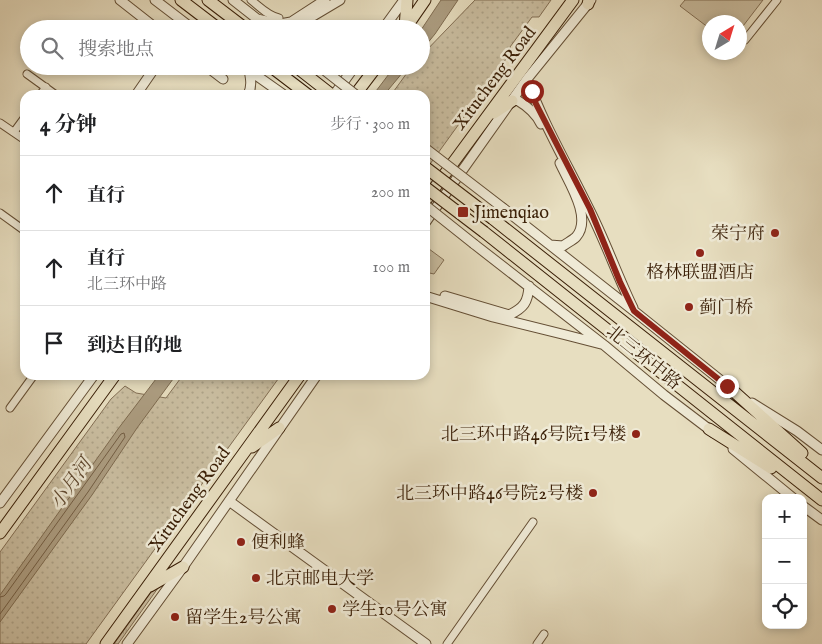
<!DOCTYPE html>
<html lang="zh">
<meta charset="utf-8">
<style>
:root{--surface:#fff;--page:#f2f2f2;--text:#202124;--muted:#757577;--line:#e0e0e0}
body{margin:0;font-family:"IM FELL English","Noto Serif SC",serif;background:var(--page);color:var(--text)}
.controls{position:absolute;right:15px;bottom:15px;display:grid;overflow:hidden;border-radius:10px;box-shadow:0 2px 8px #0003}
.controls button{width:45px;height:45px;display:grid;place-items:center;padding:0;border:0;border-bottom:1px solid var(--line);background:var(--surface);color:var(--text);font:25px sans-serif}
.compass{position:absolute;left:702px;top:15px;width:45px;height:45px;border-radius:50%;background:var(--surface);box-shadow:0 2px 8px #0003;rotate:38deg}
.stop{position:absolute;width:15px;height:15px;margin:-11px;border:4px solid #8f2418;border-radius:50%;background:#fff}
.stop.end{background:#8f2418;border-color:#fff;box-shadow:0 1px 5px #0008}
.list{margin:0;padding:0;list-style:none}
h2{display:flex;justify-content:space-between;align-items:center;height:65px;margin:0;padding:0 20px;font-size:21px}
h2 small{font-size:16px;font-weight:400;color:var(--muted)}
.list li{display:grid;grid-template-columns:32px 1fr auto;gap:15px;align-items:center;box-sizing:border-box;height:75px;padding:0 20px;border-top:1px solid var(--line)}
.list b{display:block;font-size:19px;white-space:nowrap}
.list p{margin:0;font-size:16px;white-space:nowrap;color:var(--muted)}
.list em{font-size:16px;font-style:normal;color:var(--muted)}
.icon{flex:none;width:28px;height:28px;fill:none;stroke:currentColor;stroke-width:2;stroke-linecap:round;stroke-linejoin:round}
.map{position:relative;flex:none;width:822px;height:644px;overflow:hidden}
.search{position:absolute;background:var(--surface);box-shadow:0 2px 8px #0003;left:20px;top:20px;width:410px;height:55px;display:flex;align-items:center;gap:12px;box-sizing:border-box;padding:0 18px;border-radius:28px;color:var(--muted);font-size:19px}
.panel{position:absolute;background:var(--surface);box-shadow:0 2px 8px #0003;left:20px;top:90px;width:410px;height:290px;border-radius:15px}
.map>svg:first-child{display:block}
.grass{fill:url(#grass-tufts);stroke:#826e54}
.park{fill:url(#park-dots);stroke:#826e54}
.pitch{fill:#cabea1;stroke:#826e54}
.water{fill:#ac9d81;stroke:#7e6b50}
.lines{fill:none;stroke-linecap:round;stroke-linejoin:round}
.shore{stroke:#735e44;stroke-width:1}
.minor-casing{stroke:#654f35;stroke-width:9}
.tertiary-casing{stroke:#654f35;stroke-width:11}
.trunk-casing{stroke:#3a1f07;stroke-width:13}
.minor{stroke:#efead6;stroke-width:7}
.tertiary{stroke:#efead6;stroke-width:9}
.trunk{stroke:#e7dec0;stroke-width:11}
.tertiary-bridge-casing{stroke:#654f35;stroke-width:11;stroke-linecap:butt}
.trunk-bridge-casing{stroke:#3a1f07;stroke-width:13;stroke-linecap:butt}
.tertiary-bridge{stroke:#efead6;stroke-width:9}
.trunk-bridge{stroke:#e7dec0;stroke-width:11}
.route{stroke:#8f2418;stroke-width:6}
.poi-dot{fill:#8f2418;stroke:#efead6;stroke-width:2}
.labels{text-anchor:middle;stroke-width:5;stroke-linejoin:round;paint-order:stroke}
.street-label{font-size:18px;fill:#3a1f07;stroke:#efead6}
.poi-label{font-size:18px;fill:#3a1f07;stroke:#efead6;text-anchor:start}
.water-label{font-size:19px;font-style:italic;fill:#624b32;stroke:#efead6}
</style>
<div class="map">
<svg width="822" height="644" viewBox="0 0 822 644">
<defs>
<pattern id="grass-tufts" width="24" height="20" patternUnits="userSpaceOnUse" patternTransform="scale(1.25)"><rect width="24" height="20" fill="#cabea1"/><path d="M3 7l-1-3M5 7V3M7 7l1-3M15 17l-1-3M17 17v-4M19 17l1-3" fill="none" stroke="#aea389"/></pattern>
<pattern id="park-dots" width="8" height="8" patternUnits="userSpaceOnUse" patternTransform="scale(1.25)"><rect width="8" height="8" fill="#cabea1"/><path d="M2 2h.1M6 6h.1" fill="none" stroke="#aea389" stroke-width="1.8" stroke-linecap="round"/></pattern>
</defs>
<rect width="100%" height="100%" fill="#e7dec0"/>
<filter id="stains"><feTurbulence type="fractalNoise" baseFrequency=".004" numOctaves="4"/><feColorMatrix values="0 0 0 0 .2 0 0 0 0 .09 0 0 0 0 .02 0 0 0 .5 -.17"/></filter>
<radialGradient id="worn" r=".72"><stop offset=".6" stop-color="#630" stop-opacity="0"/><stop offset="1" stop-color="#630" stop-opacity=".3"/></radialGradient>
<path class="grass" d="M425 246 444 260 434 274 425 272Z
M163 581 118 644H114L157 584Z"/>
<path class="park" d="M475 0H551L539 17H532L510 47 511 52 425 171V95H391L412 66H421V56Z
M183 375H281L86 644H0V552L111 399 125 386 136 393 166 398Z"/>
<path class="pitch" d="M685 0H763L740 30V22H710L709 28 680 6Z"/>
<path class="water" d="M441 0H458L435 34 421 51V30Z
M395 66H408L384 95H373Z
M159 375H176L137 428 92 495 0 622V595L118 429Z"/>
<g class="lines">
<path class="shore" d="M0 597 4 596 6 594 121 434 124 433 125 437 88 492 0 614"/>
<defs>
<path id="minor" d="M251 0C260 7 268 16 279 18
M745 40 777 0
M27 74 56 95
M40 95 46 87
M0 123 25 140
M14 132 25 117
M0 213 25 231
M10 408 34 375
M447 644 533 522
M537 644 544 634"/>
<path id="tertiary" d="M120 0 157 29
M155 0 193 29
M233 0 270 29
M257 19 280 24 291 22 325 0
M297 29 298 25 340 0
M383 29 404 0
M206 66 223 79
M243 66 284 95
M527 79C543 123 567 164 588 207 605 240 617 275 633 308
M136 95 156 66
M248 95C252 86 251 80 249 70
M334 95 355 66
M512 101 517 100C527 106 536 113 541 124
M503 208 634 311 734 391
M425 223 527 79 591 0
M474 244 604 345 664 395 714 433
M550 245 563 246C567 243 573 240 576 237 593 218 568 181 560 163
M425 296 493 317 566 335 601 344
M445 296 509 315C524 308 528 302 529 286
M752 403 797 431 822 450
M733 449 793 498
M229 501 426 644
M0 503 94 375
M803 506 822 520
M127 644 183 567 317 375"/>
<path id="trunk" d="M181 0 219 29
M208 0 246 29
M588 4 589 0
M405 28 407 0
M405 29 425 0
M270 66 308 95
M295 66 332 95
M355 95 377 66
M494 113 512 101
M425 201 573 0
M493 219 822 478
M484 232 822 500
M730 388 802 453
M709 429 771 468
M252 447 279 428
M0 533 115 375
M150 586 183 567
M106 644 300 375"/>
</defs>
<use href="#minor" class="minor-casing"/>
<use href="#tertiary" class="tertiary-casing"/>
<use href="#trunk" class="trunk-casing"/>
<use href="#minor" class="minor"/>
<use href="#tertiary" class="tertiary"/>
<use href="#trunk" class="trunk"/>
<defs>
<path id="tertiary-bridge" d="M319 66 356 95
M425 148 503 208
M425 205 474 244"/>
<path id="trunk-bridge" d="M425 167 493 219
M425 187 484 232"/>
</defs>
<use href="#tertiary-bridge" class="tertiary-bridge-casing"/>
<use href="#trunk-bridge" class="trunk-bridge-casing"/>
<use href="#tertiary-bridge" class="tertiary-bridge"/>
<use href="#trunk-bridge" class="trunk-bridge"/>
</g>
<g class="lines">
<path class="route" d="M532 91 534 100 590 209 620 282 634 311 727 386"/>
</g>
<g class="poi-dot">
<rect x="457" y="206" width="12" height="12" rx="2.5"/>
<circle cx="775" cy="233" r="5"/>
<circle cx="700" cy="253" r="5"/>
<circle cx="689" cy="307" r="5"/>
<circle cx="636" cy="434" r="5"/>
<circle cx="593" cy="493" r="5"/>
<circle cx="241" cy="542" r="5"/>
<circle cx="256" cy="578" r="5"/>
<circle cx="332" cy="609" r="5"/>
<circle cx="175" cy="617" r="5"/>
</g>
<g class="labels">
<g class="street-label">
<text transform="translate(494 78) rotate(-53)" y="6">Xitucheng Road</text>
<text transform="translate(644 357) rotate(39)" y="6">北三环中路</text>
<text transform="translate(189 499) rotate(-54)" y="6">Xitucheng Road</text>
</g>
<g class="poi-label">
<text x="474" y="218">Jimenqiao</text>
<text x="765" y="239" text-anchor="end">荣宁府</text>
<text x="700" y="278" text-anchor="middle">格林联盟酒店</text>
<text x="699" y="313">蓟门桥</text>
<text x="626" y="440" text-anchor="end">北三环中路46号院1号楼</text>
<text x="583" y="499" text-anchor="end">北三环中路46号院2号楼</text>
<text x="251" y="548">便利蜂</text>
<text x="266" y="584">北京邮电大学</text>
<text x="342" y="615">学生10号公寓</text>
<text x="185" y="623">留学生2号公寓</text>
</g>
<g class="water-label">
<text transform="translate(70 483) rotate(-55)" y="7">小月河</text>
</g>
</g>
<rect width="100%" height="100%" filter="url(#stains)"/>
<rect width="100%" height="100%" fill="url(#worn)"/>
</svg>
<div class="controls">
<button>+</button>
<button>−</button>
<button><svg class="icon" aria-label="locate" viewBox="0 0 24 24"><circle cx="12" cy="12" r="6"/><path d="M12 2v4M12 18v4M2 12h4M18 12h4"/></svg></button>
</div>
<svg class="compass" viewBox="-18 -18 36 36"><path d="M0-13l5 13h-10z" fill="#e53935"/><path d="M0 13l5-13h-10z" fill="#757577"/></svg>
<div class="stop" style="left:532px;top:91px"></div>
<div class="stop end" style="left:727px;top:386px"></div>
<div class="search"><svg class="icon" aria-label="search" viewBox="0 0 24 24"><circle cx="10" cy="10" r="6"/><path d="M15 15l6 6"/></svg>搜索地点</div>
<section class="panel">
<h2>4 分钟<small>步行 · 300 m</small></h2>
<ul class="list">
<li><svg class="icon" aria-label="ahead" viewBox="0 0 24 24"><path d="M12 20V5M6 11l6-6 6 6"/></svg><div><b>直行</b></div><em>200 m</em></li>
<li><svg class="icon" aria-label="ahead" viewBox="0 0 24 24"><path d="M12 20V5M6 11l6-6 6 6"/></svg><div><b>直行</b><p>北三环中路</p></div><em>100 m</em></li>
<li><svg class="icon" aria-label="arrive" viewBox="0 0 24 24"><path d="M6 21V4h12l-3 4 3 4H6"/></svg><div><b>到达目的地</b></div></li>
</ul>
</section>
</div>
